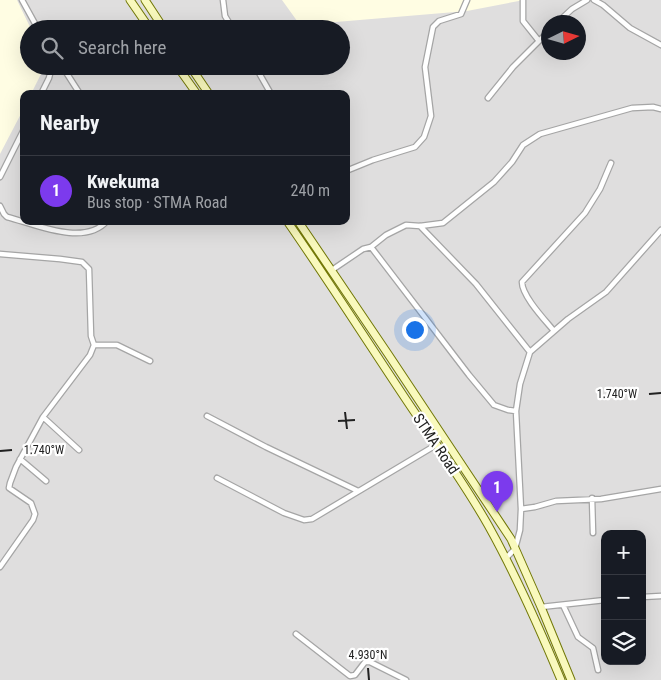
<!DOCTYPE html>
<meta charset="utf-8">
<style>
:root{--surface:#171b24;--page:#242831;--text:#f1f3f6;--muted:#9ea1a6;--line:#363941;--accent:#7c3aed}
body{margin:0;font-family:"Roboto Condensed",sans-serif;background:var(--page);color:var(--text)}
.controls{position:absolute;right:15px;bottom:15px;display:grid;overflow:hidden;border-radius:10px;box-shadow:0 5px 20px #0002}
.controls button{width:45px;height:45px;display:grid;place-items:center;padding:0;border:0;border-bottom:1px solid var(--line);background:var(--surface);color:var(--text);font:25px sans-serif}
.compass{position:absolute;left:541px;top:15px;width:45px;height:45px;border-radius:50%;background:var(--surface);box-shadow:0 5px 20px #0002;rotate:85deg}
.you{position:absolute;left:414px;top:329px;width:18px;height:18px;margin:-12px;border:4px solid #fff;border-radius:50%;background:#1a73e8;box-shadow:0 0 0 8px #1a73e833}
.badge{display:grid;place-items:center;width:32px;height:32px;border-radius:50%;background:var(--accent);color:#fff;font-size:16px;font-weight:700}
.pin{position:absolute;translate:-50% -41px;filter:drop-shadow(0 1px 2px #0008)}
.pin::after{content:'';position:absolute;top:26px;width:18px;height:15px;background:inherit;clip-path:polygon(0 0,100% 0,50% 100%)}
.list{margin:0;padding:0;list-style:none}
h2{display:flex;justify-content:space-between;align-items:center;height:65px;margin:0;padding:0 20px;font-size:21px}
h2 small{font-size:16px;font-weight:400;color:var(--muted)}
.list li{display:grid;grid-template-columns:32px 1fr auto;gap:15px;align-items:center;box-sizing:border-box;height:70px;padding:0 20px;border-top:1px solid var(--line)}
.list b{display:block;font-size:19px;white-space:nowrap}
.list p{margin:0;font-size:16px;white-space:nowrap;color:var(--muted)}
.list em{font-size:16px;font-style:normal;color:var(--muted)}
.icon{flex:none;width:28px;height:28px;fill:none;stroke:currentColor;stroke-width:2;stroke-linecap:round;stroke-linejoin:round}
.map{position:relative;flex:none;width:661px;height:680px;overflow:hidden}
.search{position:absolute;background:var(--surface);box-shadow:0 5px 20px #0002;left:20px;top:20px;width:330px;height:55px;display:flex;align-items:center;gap:12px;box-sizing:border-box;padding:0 18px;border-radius:28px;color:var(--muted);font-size:19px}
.panel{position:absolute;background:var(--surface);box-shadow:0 5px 20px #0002;left:20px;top:90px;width:330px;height:135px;border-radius:10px}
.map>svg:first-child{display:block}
.residential{fill:#dfdede;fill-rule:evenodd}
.education{fill:#fffde3}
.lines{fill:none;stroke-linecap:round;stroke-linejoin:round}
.street-casing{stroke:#a5a5a5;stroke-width:7}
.secondary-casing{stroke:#727807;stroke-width:9}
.street{stroke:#fff;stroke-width:4.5}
.secondary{stroke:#f9f9bd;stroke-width:7}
.ticks{fill:none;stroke:#212121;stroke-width:2}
.labels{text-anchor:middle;stroke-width:4.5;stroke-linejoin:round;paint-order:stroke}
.street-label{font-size:15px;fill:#212121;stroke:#fff}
.ticks-label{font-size:12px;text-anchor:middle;fill:#212121;stroke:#fff;stroke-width:4.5;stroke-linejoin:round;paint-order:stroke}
</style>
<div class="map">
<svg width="661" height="680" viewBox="0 0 661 680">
<rect width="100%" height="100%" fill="#f1ede7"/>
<path class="residential" d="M0 0H661V680H0ZM548 22H578V52H548ZM29 29H341V66H29ZM24 94H346V221H24ZM605 534H642V661H605Z"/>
<path class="education" d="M0 0H17L31 29H29V66H45L31 94H24V108L0 154Z
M282 0H524L467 11 300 25Z"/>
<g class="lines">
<defs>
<path id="street" d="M22 0 38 29
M223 0 225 16 233 29
M523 0V21L539 41
M594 0 603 5 630 28 661 45
M558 22 572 9 587 0
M62 66 80 94
M255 66 271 94
M41 94 49 78 52 66
M488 98 513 67 548 32
M346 171 373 160 415 147 424 137 431 116 425 67 433 27 439 21 461 14 467 0
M0 177 24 129
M0 206 4 214 7 217C35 224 84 247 107 221
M420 226 476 284 530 352 520 384 516 411
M371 247 469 375 494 405 508 410 516 411 521 509 520 530 515 549 506 558
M0 254 60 259 82 262 89 269 91 336 94 345 90 355 43 417 16 467 10 483 9 488 31 503 35 514 33 520 0 567
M332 270 363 249 371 247 386 235 406 225 420 226 443 223 494 182 512 162 523 145 540 134 632 108 653 107 661 109
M554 331C545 320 522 296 522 282L585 213 600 189 611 163
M94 345H117L150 361
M530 352 568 319 606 292 661 230
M207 416 266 447 358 491
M43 417 79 450
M20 459 46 481
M217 478 284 513 304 520 312 519 436 445
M592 498 593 533
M521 509 535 507 556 501 601 499 661 489
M642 597 661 596
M563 605 578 637 593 648 598 670
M541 607 605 600
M296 634 350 676 355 675 365 662H370L406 680"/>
<path id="secondary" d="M130 0 150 29
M145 0 164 29
M177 66 197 94
M190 66 209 94
M287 221C326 277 363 335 401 392 430 436 462 479 488 525 516 575 539 627 561 680
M298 221 388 354 511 539 541 607 571 680"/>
</defs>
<use href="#street" class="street-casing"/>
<use href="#secondary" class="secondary-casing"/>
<use href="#street" class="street"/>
<use href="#secondary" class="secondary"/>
</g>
<path class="ticks" d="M649 394 661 393M345 412 347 429M338 421 355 420M0 451 12 450M368 668 369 680"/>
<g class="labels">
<g class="street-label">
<text transform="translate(436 444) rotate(56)" y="5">STMA Road</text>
</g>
</g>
<g class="ticks-label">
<text x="617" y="398">1.740°W</text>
<text x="44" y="454">1.740°W</text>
<text x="368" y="659">4.930°N</text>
</g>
</svg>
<div class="controls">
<button>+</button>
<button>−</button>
<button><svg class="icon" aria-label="layers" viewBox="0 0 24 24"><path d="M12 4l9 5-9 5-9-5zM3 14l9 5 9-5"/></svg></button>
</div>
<svg class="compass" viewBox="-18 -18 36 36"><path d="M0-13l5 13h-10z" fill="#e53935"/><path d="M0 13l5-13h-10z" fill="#9ea1a6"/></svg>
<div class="you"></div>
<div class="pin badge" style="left:497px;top:512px">1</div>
<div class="search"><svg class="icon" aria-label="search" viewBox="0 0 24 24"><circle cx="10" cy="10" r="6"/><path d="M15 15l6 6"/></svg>Search here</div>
<section class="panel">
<h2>Nearby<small></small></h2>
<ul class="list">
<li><span class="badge">1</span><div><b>Kwekuma</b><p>Bus stop · STMA Road</p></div><em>240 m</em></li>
</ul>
</section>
</div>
